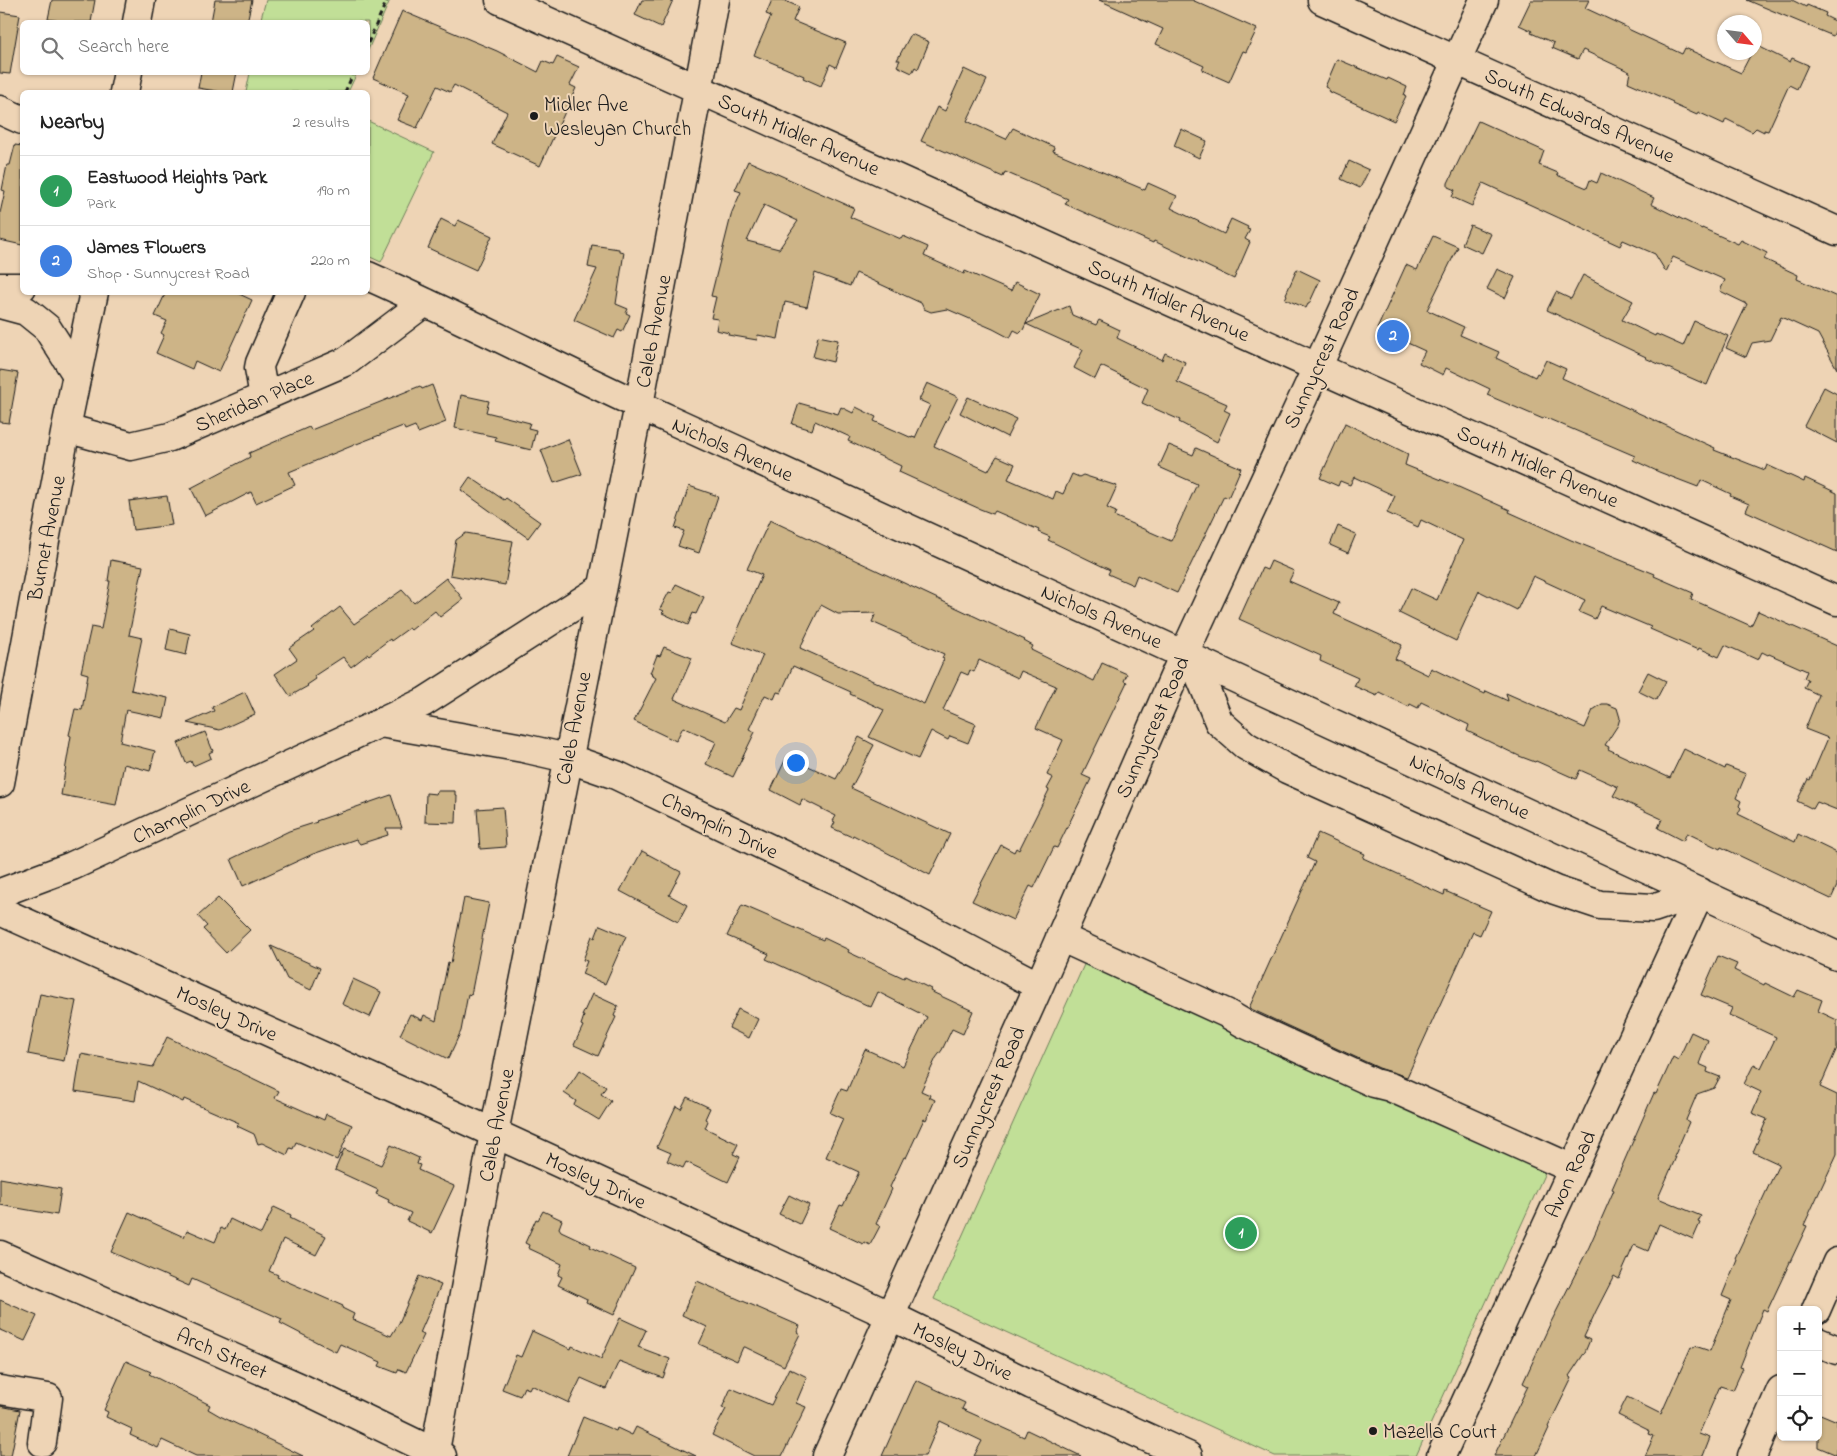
<!DOCTYPE html>
<meta charset="utf-8">
<style>
:root{--surface:#fff;--page:#f2f2f2;--text:#222;--muted:#767676;--line:#e0e0e0;--accent:#ea580c}
body{margin:0;font-family:"Indie Flower",sans-serif;background:var(--page);color:var(--text)}
.controls{position:absolute;right:15px;bottom:15px;display:grid;overflow:hidden;border-radius:8px;box-shadow:0 1px 4px #0004}
.controls button{width:45px;height:45px;display:grid;place-items:center;padding:0;border:0;border-bottom:1px solid var(--line);background:var(--surface);color:var(--text);font:25px sans-serif}
.compass{position:absolute;left:1717px;top:15px;width:45px;height:45px;border-radius:50%;background:var(--surface);box-shadow:0 1px 4px #0004;rotate:118deg}
.you{position:absolute;left:795px;top:762px;width:18px;height:18px;margin:-12px;border:4px solid #fff;border-radius:50%;background:#1a73e8;box-shadow:0 0 0 8px #1a73e833}
.badge{display:grid;place-items:center;width:32px;height:32px;border-radius:50%;background:var(--accent);color:#fff;font-size:16px;font-weight:700}
.pin{position:absolute;translate:-50% -50%;border:2px solid #fff;box-shadow:0 1px 5px #0006}
.list{margin:0;padding:0;list-style:none}
h2{display:flex;justify-content:space-between;align-items:center;height:65px;margin:0;padding:0 20px;font-size:21px}
h2 small{font-size:16px;font-weight:400;color:var(--muted)}
.list li{display:grid;grid-template-columns:32px 1fr auto;gap:15px;align-items:center;box-sizing:border-box;height:70px;padding:0 20px;border-top:1px solid var(--line)}
.list b{display:block;font-size:19px;white-space:nowrap}
.list p{margin:0;font-size:16px;white-space:nowrap;color:var(--muted)}
.list em{font-size:16px;font-style:normal;color:var(--muted)}
.icon{flex:none;width:28px;height:28px;fill:none;stroke:currentColor;stroke-width:2;stroke-linecap:round;stroke-linejoin:round}
.map{position:relative;flex:none;width:1837px;height:1456px;overflow:hidden}
.search{position:absolute;background:var(--surface);box-shadow:0 1px 4px #0004;left:20px;top:20px;width:350px;height:55px;display:flex;align-items:center;gap:12px;box-sizing:border-box;padding:0 18px;border-radius:8px;color:var(--muted);font-size:19px}
.panel{position:absolute;background:var(--surface);box-shadow:0 1px 4px #0004;left:20px;top:90px;width:350px;height:205px;border-radius:8px}
.map>svg:first-child{display:block}
.green{fill:#c1df97;stroke:#6e7e5a}
.building{fill:#cdb487;stroke:#1c1c1c;fill-rule:evenodd}
.lines{fill:none;stroke-linecap:round;stroke-linejoin:round}
.minor-casing{stroke:#1c1c1c;stroke-width:31}
.major-casing{stroke:#1c1c1c;stroke-width:31}
.highway-casing{stroke:#1c1c1c;stroke-width:31}
.path{stroke:#1c1c1c;stroke-width:3;stroke-dasharray:5 4;stroke-linecap:butt}
.minor{stroke:#eed4b5;stroke-width:28}
.major{stroke:#eed4b5;stroke-width:28}
.highway{stroke:#eed4b5;stroke-width:28}
.poi-dot{fill:#1c1c1c;stroke:#eed4b5;stroke-width:2}
.labels{text-anchor:middle;stroke-width:4;stroke-linejoin:round;paint-order:stroke}
.poi-label{font-size:21px;fill:#1c1c1c;stroke:#eed4b5;text-anchor:start}
.street-label{font-size:21px;fill:#1c1c1c;stroke:#eed4b5}
</style>
<div class="map">
<svg width="1837" height="1456" viewBox="0 0 1837 1456">
<rect width="100%" height="100%" fill="#eed4b5"/>
<filter id="ink" filterUnits="userSpaceOnUse"><feTurbulence type="fractalNoise" baseFrequency=".02" numOctaves="2"/><feDisplacementMap in="SourceGraphic" scale="10" xChannelSelector="R" yChannelSelector="G"/><feConvolveMatrix kernelMatrix="1 2 1 2 8 2 1 2 1" color-interpolation-filters="sRGB"/></filter>
<g filter="url(#ink)">
<path class="green" d="M266 0H390L368 50V22H260Z
M250 73V72L357 73 348 92H246Z
M368 121 434 152 381 262 368 256Z
M1087 958 1548 1166 1416 1456H1275L934 1299Z"/>
<path class="building" d="M52 0H95L91 22H67L48 19Z
M215 0H252L247 22H211Z
M642 0H673L661 27 635 15Z
M772 0H783L799 7 793 21 846 43 836 67 830 64 821 86 803 78 804 76 754 55 771 16 766 14Z
M1099 0H1192L1257 29 1246 52 1243 51 1229 82 1202 70 1204 66 1156 44 1163 29Z
M1531 0H1589L1585 8 1628 28V29L1682 54 1685 48 1741 73 1752 52H1754L1756 45 1790 62 1792 58 1808 65 1797 89 1789 85 1768 131 1764 130V132L1756 128 1752 132 1726 119 1724 124 1698 112 1697 115 1672 104 1673 102 1628 82 1630 72 1583 50 1578 59 1552 48 1554 43 1531 33 1532 31 1519 25Z
M1747 0H1792L1806 7 1807 5 1826 13 1825 16 1837 22V27L1833 36Z
M402 11 497 51 538 72 543 61 553 65 557 57 579 67 570 85 576 88 540 166 492 144 507 112 454 85 450 92 437 86 417 128 397 120 409 94 373 78Z
M0 12 20 15 10 74 0 73Z
M911 34 929 42 918 69 915 67 912 73 897 66 900 60H897Z
M1337 59 1387 80 1388 78 1407 87 1404 95 1406 96 1394 121 1328 91 1329 89 1325 87Z
M964 69 987 80 967 121 1006 139 1013 128 1054 147 1053 151 1145 190 1148 183 1177 196 1171 208 1224 234 1231 219 1248 227 1247 229 1250 230 1245 239 1250 242 1234 279 1154 241 1153 243 1065 204 1068 199 1005 172 1003 177 921 141 937 107 945 111Z
M201 72H237L233 92H222L198 88Z
M1478 121 1544 151 1539 165 1558 173 1557 175 1587 188 1590 180 1597 183 1601 173 1654 198 1651 204 1702 229V228L1738 244 1741 240 1767 253 1764 259 1798 275 1797 279 1837 297V369L1818 334 1781 317 1770 340 1752 343 1746 357 1726 348 1747 304 1720 291 1725 280 1673 257 1666 272 1655 254 1623 240 1620 246 1483 183 1472 206 1452 197 1455 190 1448 187V183Z
M1181 129 1207 141 1199 158 1174 146Z
M15 145 22 146V245L0 240V213L5 191 2 190 7 165H10Z
M748 161 854 208 850 217 901 239 903 236 928 247 924 256 964 274 965 271 1011 291 1015 282 1040 294 1023 330 1020 333 1014 330 1010 338 993 329 947 309 931 312 924 309 921 303 856 273 850 286 815 273 807 307 785 302 778 339 758 335 757 340 728 335 729 333 716 330 718 319 711 318 716 297 711 296 732 212 741 192 735 190ZM764 205 798 221 779 249 747 241Z
M1349 161 1369 170 1360 188 1341 179Z
M441 219 455 226 458 220 492 236 476 270 428 248Z
M1470 225 1491 234 1482 253 1462 244Z
M1433 236 1458 247 1427 310 1464 327 1460 335 1499 352 1496 358 1535 377 1537 373 1539 374 1546 360 1566 369 1562 378 1715 448 1714 450 1765 470 1767 465 1804 482 1805 478 1837 493V552L1746 511 1749 504 1730 496 1731 494 1701 480 1698 487 1659 472 1633 460 1635 456 1544 417 1543 419 1487 395 1490 389 1446 368 1443 375 1419 363 1425 351 1377 329 1406 265 1417 270Z
M592 245 619 249V251L624 252 616 304 628 309 626 313 630 315 622 332 618 330 614 338 574 320 597 269 588 267Z
M1297 269 1320 280 1309 304H1308L1306 308 1285 299 1287 295 1286 294Z
M1497 269 1515 277 1505 298 1487 289Z
M1583 275 1633 301 1622 320 1655 336 1656 334 1683 346 1694 321 1728 336 1707 385 1645 358 1646 357 1547 310 1556 292 1571 299Z
M166 292H235L252 300 219 372 195 361 192 369 156 353 164 335 161 333 167 321 155 316Z
M1069 306 1072 315 1096 325 1099 320 1120 330 1117 338 1162 360 1165 353 1185 362 1177 382 1227 404 1224 410 1230 413 1217 442 1179 422 1180 420 1142 403 1148 389 1101 366 1095 379 1074 368 1083 350 1026 324Z
M818 336 838 340 833 362 813 357Z
M0 370 18 373 9 423 0 422Z
M927 383 958 397 934 446 988 471 997 456 1015 464 1008 479 1053 499 1056 491 1063 494 1072 474 1079 477 1083 475 1117 486 1107 508 1116 512 1114 516 1171 541 1197 484 1159 467 1169 445 1193 455 1196 448 1241 468 1228 498 1224 496 1177 593 1137 575 1133 585 1108 574 1110 570 1048 540 1050 537 1038 532 1039 530 995 511 993 514 980 509 899 472 901 466 848 441 850 437 815 421 812 430 792 424 799 403 838 414 841 407 853 413 856 407 876 417 874 421 912 438V437L915 438 930 405 919 400Z
M432 385 446 422 418 433 415 426 405 430 403 426 354 445 289 472 295 485 256 503 251 492 205 516 191 488 250 457 249 453 309 427 311 430 420 386 422 389Z
M1824 387 1837 394V443L1804 426Z
M461 395 489 401 486 412 530 423 528 428 536 430 531 450 495 441 496 437 455 428Z
M968 397 1016 419 1007 437 960 413Z
M1345 423 1408 454 1405 465 1454 485 1510 510 1509 512 1571 540 1655 574 1654 576 1693 593 1691 599 1751 626 1758 611 1837 646V810L1817 802 1813 809 1797 801 1808 779 1810 780 1828 738 1805 729 1819 695 1804 688 1808 680 1804 678 1807 671 1769 654 1768 655 1762 652 1758 660 1725 645 1719 657 1699 648 1698 650 1650 629 1651 627 1601 606 1595 619 1579 612 1585 600 1533 576 1517 610 1479 591 1456 641 1399 613 1411 588 1437 600 1463 540 1421 520 1418 527 1387 513 1395 496 1354 477 1350 485 1340 481 1338 486 1320 478Z
M568 439 582 474 554 483 541 450Z
M470 477 504 500 506 498 540 522 528 538 461 490Z
M689 486 718 496 699 553 678 546 684 531 675 528Z
M167 496 172 525 133 530 129 501Z
M770 520 1025 640 1024 641 1033 646 1031 650 1094 681 1102 663 1127 674 1124 681 1127 682 1082 775 1091 779 1057 848 1054 847 1034 888 1030 886 1013 920 972 901 1001 845 1014 852 1016 848 1019 850 1049 790 1047 789 1053 778 1047 775 1063 740 1036 728 1056 686 1021 671 1018 678 979 660 974 672 970 670 968 675 961 672 943 710 976 724 968 743 950 736 948 740 931 731 918 759 869 737 884 710 850 694 851 692 793 666 781 693 777 692 774 699 765 695 749 729 755 732 733 777 706 764 716 742 683 727 676 741 634 721 656 678 651 675 652 674 650 673 657 655 660 656 664 647 692 658 674 699 725 722 734 708 739 710 763 655 732 643 762 575 747 569ZM821 605 838 614 876 613 872 622 944 654 942 658 944 659 924 704 800 648Z
M1338 526 1356 534 1348 553 1330 545Z
M466 533 513 541 505 585 450 575 456 540Z
M111 560 143 566 129 635 142 638 131 690 168 698 164 718 126 710 120 742 155 751 150 771 124 764 116 805 61 795 71 736 69 735 75 709 82 710 88 674 81 672 91 627 101 629 110 581H108Z
M1271 561 1294 571 1289 581 1339 603 1334 614 1402 645 1395 659 1428 675 1431 668 1485 694 1486 691 1508 701 1506 693 1585 728 1593 710 1602 704H1607L1617 708 1620 718 1618 725 1605 745 1609 747 1608 749 1670 778 1684 749 1725 769 1726 766 1746 774 1736 798 1741 801 1739 806 1741 808 1738 814 1795 842 1798 834 1837 853V886L1831 899 1721 847 1720 849 1687 833 1683 841 1658 828 1662 819 1613 796 1618 787 1580 770 1576 779 1536 761 1535 762 1519 756 1467 731 1469 725 1421 702 1418 708 1410 704 1409 707 1379 692 1377 696 1354 686 1358 678 1320 661 1321 656 1239 619 1262 568 1267 570Z
M446 578 463 599 440 617 435 611 411 630 409 628 391 641 390 639 369 655 368 654 351 667 343 657 314 676 316 679 307 685 308 686 290 696 275 674 297 659 289 648 314 631 312 629 340 607 354 624 402 590 414 603Z
M676 584 704 597 696 614 693 613 688 625 662 613 664 611 660 609 669 592 672 593Z
M170 629 190 634 186 655 166 650Z
M1648 672 1666 681 1656 700 1638 691Z
M245 692 255 714 220 730 187 723 214 711 212 707Z
M205 732 213 751 209 753 211 758 193 766 191 761 186 763 178 743Z
M859 737 874 745 851 788 950 834 930 875 853 835 852 837 832 828 835 822 833 821 836 816 802 799 800 805 771 790 787 756 836 779Z
M437 791H455V795H457L456 823 425 822 426 793 436 794Z
M391 795 402 828H386L388 835 360 844 356 839 313 854 243 886 231 859 289 831 317 822 316 821Z
M503 807 506 847 480 849 477 809Z
M1318 833 1365 854 1363 858 1444 895 1445 891 1491 911 1480 935 1473 932 1407 1077 1379 1068 1249 1008 1315 862 1307 858Z
M642 851 681 872 669 895 687 905 678 922 620 891Z
M218 898 250 930 226 953 203 929 207 926 198 916Z
M464 898 489 903 471 995 468 994 461 1031 448 1059 400 1035 410 1014 422 1020 424 1015 436 1021 448 962 451 963Z
M742 905 823 940 824 938 849 950 848 952 904 978 905 976 931 989 930 991 973 1011 963 1034 952 1029 942 1050 936 1058 921 1091 930 1095 929 1097 935 1100 926 1120 924 1119 906 1158 904 1157 890 1187 892 1189 876 1224 880 1226 870 1245 864 1242 863 1244 829 1228 840 1205 843 1206 859 1172 826 1157 843 1119 830 1113 841 1089 847 1091 865 1049 903 1066 927 1017 878 992 871 1007 766 959 769 954 727 936Z
M600 925 626 936 605 984 582 974 587 961 583 960 592 936 595 938Z
M271 946 320 968 311 990 287 979Z
M1718 956 1737 964 1734 970 1764 985 1765 983 1794 997 1798 990 1822 1000 1818 1011 1837 1020V1048L1820 1087 1837 1095V1154L1804 1225 1807 1226 1767 1311 1763 1309 1740 1367 1743 1368 1733 1390 1720 1386 1699 1434 1710 1438 1703 1456H1645L1654 1436 1649 1434 1650 1431 1618 1415 1627 1397 1661 1414 1691 1347 1694 1348 1695 1346 1710 1351 1731 1300 1722 1296 1737 1259 1735 1258 1779 1164 1753 1152 1767 1119 1752 1113 1761 1092 1744 1084 1754 1064 1761 1068 1776 1037 1729 1015 1732 1008 1701 995Z
M353 979 381 992 370 1017 342 1004Z
M40 994 76 1001 64 1061 28 1054Z
M592 994 618 1006 614 1016 616 1017 598 1056 574 1045 583 1026 581 1025 584 1016H582Z
M738 1009 758 1019 749 1038 729 1028Z
M1691 1032 1708 1040 1699 1064 1708 1068 1707 1072 1720 1077 1714 1088 1697 1094 1686 1120 1689 1122 1674 1157H1676L1658 1198 1701 1216 1698 1222 1700 1223 1693 1239 1659 1224 1648 1251 1634 1245 1619 1279 1614 1276 1596 1311 1584 1337 1590 1340 1585 1352 1569 1376 1572 1378 1548 1427 1549 1428 1536 1456H1494L1528 1386 1523 1383 1551 1322 1589 1247 1614 1190 1612 1189 1654 1093 1656 1094 1673 1057 1678 1060Z
M167 1037 279 1091 275 1098 324 1120 326 1114 352 1125 337 1160 296 1142 293 1149 290 1148 287 1155 262 1143 258 1144 254 1134 237 1126 239 1123 184 1099 183 1102 138 1081 135 1101 75 1091 81 1054 153 1067Z
M580 1070 606 1087 601 1094 611 1101 599 1120 574 1105 576 1101 564 1093Z
M687 1097 710 1108 705 1119 708 1121 705 1128 738 1144 733 1154 740 1157 728 1182 686 1162 683 1168 667 1161 671 1153 657 1147 676 1106 681 1109Z
M391 1145 419 1158 417 1164 420 1165 418 1170 454 1186 432 1233 407 1221 411 1213 388 1202 389 1200 376 1194 378 1190 335 1170 344 1149 381 1165Z
M0 1178 61 1189 57 1215 0 1205Z
M789 1195 809 1205 800 1224 779 1214Z
M274 1207 291 1215 290 1218 326 1236 316 1255 283 1239 269 1271 278 1275 277 1277 343 1306 342 1308 354 1314 352 1319 391 1336 399 1323 419 1276 441 1285 420 1333 424 1335 406 1372 399 1369 397 1373 379 1366 381 1362 340 1344 336 1352 280 1323 282 1319 192 1279 189 1286 111 1252 129 1212 184 1237 187 1230 215 1242 221 1228 225 1230 230 1219 261 1234Z
M543 1211 562 1220 559 1228 561 1231 591 1245 590 1247 635 1268 614 1315 586 1302 587 1299 558 1285 562 1277 558 1275 562 1264 528 1248 529 1245 525 1243 536 1219 538 1220Z
M697 1281 800 1326 797 1332 800 1334 784 1366 745 1347H743L737 1361 699 1344 707 1327 682 1315Z
M0 1300 37 1316 25 1341 0 1330Z
M620 1318 646 1330 638 1347 670 1359 663 1378 619 1361 606 1389 581 1378 569 1403 531 1385 529 1389 524 1387 520 1396 502 1389 516 1355 521 1357 532 1331 571 1349 572 1346 601 1359Z
M126 1361 151 1372 149 1374 210 1405 208 1409 220 1416 303 1456H196L162 1440 158 1448 130 1435 132 1429 106 1417 108 1412 104 1410Z
M789 1368 807 1377 796 1403 806 1407 782 1456H754L712 1435 726 1409 722 1408 731 1388 771 1405Z
M916 1380 965 1403 962 1409 1024 1437 1027 1430 1081 1456H974L982 1441 940 1421 925 1456H882Z
M0 1406 20 1410 11 1456H0Z
M1818 1413 1837 1421V1455L1818 1447Z
M583 1417 616 1431 617 1428 632 1435 636 1427 696 1456H567Z"/>
<g class="lines">
<defs>
<path id="minor" d="M1322 0 1837 231
M0 110 22 120
M368 276C469 321 568 373 669 419 1059 597 1448 775 1837 956
M264 397 259 368 260 363 291 292
M66 428 131 446 170 437 347 361 425 302
M1192 657 1219 722 1246 746 1287 769 1555 890 1600 905 1653 908 1700 892
M380 723 424 702 602 588
M0 783 66 428 94 292
M0 893 72 866 380 723 523 748 567 758 616 775 850 887 1039 986
M0 911 494 1133 889 1315 1032 1385 1188 1456
M1060 937 1226 1013 1243 1023 1374 1083 1390 1087 1573 1169
M0 1255 299 1387 442 1456
M1816 1310 1837 1262
M1818 1342 1837 1350
M0 1390 48 1398 42 1442
M434 1456 494 1133 639 405 715 0
M827 1456 1039 986 1184 654 1328 344 1484 0
M1441 1456 1700 892
M1752 1456 1781 1390"/>
<path id="major" d="M500 0 1837 601
M137 22 141 0
M124 92 128 72"/>
<path id="highway" d="M0 287H22
M0 304 26 311 47 328 77 375"/>
</defs>
<use href="#minor" class="minor-casing"/>
<use href="#major" class="major-casing"/>
<use href="#highway" class="highway-casing"/>
<path class="path" d="M368 43 387 0
M345 92 354 72"/>
<use href="#minor" class="minor"/>
<use href="#major" class="major"/>
<use href="#highway" class="highway"/>
</g>
</g>
<g class="poi-dot">
<circle cx="534" cy="116" r="5"/>
<circle cx="1373" cy="1431" r="5"/>
</g>
<g class="labels">
<g class="poi-label">
<text x="544" y="111">Midler Ave<tspan x="544" dy="24">Wesleyan Church</tspan></text>
<text x="1383" y="1438">Mazella Court</text>
</g>
<g class="street-label">
<text transform="translate(1580 115) rotate(24)" y="7">South Edwards Avenue</text>
<text transform="translate(799 134) rotate(24)" y="7">South Midler Avenue</text>
<text transform="translate(1169 300) rotate(24)" y="7">South Midler Avenue</text>
<text transform="translate(653 331) rotate(-79)" y="7">Caleb Avenue</text>
<text transform="translate(1321 358) rotate(-65)" y="7">Sunnycrest Road</text>
<text transform="translate(254 401) rotate(-23)" y="7">Sheridan Place</text>
<text transform="translate(733 449) rotate(24)" y="7">Nichols Avenue</text>
<text transform="translate(1538 466) rotate(24)" y="7">South Midler Avenue</text>
<text transform="translate(46 538) rotate(-79)" y="7">Burnet Avenue</text>
<text transform="translate(1102 616) rotate(24)" y="7">Nichols Avenue</text>
<text transform="translate(1152 727) rotate(-66)" y="7">Sunnycrest Road</text>
<text transform="translate(573 728) rotate(-79)" y="7">Caleb Avenue</text>
<text transform="translate(1470 786) rotate(25)" y="7">Nichols Avenue</text>
<text transform="translate(191 811) rotate(-25)" y="7">Champlin Drive</text>
<text transform="translate(720 825) rotate(26)" y="7">Champlin Drive</text>
<text transform="translate(227 1013) rotate(24)" y="7">Mosley Drive</text>
<text transform="translate(988 1097) rotate(-66)" y="7">Sunnycrest Road</text>
<text transform="translate(496 1125) rotate(-79)" y="7">Caleb Avenue</text>
<text transform="translate(1570 1174) rotate(-65)" y="7">Avon Road</text>
<text transform="translate(596 1180) rotate(25)" y="7">Mosley Drive</text>
<text transform="translate(963 1351) rotate(26)" y="7">Mosley Drive</text>
<text transform="translate(222 1353) rotate(24)" y="7">Arch Street</text>
</g>
</g>
</svg>
<div class="controls">
<button>+</button>
<button>−</button>
<button><svg class="icon" aria-label="locate" viewBox="0 0 24 24"><circle cx="12" cy="12" r="6"/><path d="M12 2v4M12 18v4M2 12h4M18 12h4"/></svg></button>
</div>
<svg class="compass" viewBox="-18 -18 36 36"><path d="M0-13l5 13h-10z" fill="#e53935"/><path d="M0 13l5-13h-10z" fill="#767676"/></svg>
<div class="you"></div>
<div class="pin badge" style="left:1241px;top:1233px;background:#2e9e5b">1</div>
<div class="pin badge" style="left:1393px;top:336px;background:#3f7fe0">2</div>
<div class="search"><svg class="icon" aria-label="search" viewBox="0 0 24 24"><circle cx="10" cy="10" r="6"/><path d="M15 15l6 6"/></svg>Search here</div>
<section class="panel">
<h2>Nearby<small>2 results</small></h2>
<ul class="list">
<li><span class="badge" style="background:#2e9e5b">1</span><div><b>Eastwood Heights Park</b><p>Park</p></div><em>190 m</em></li>
<li><span class="badge" style="background:#3f7fe0">2</span><div><b>James Flowers</b><p>Shop · Sunnycrest Road</p></div><em>220 m</em></li>
</ul>
</section>
</div>
